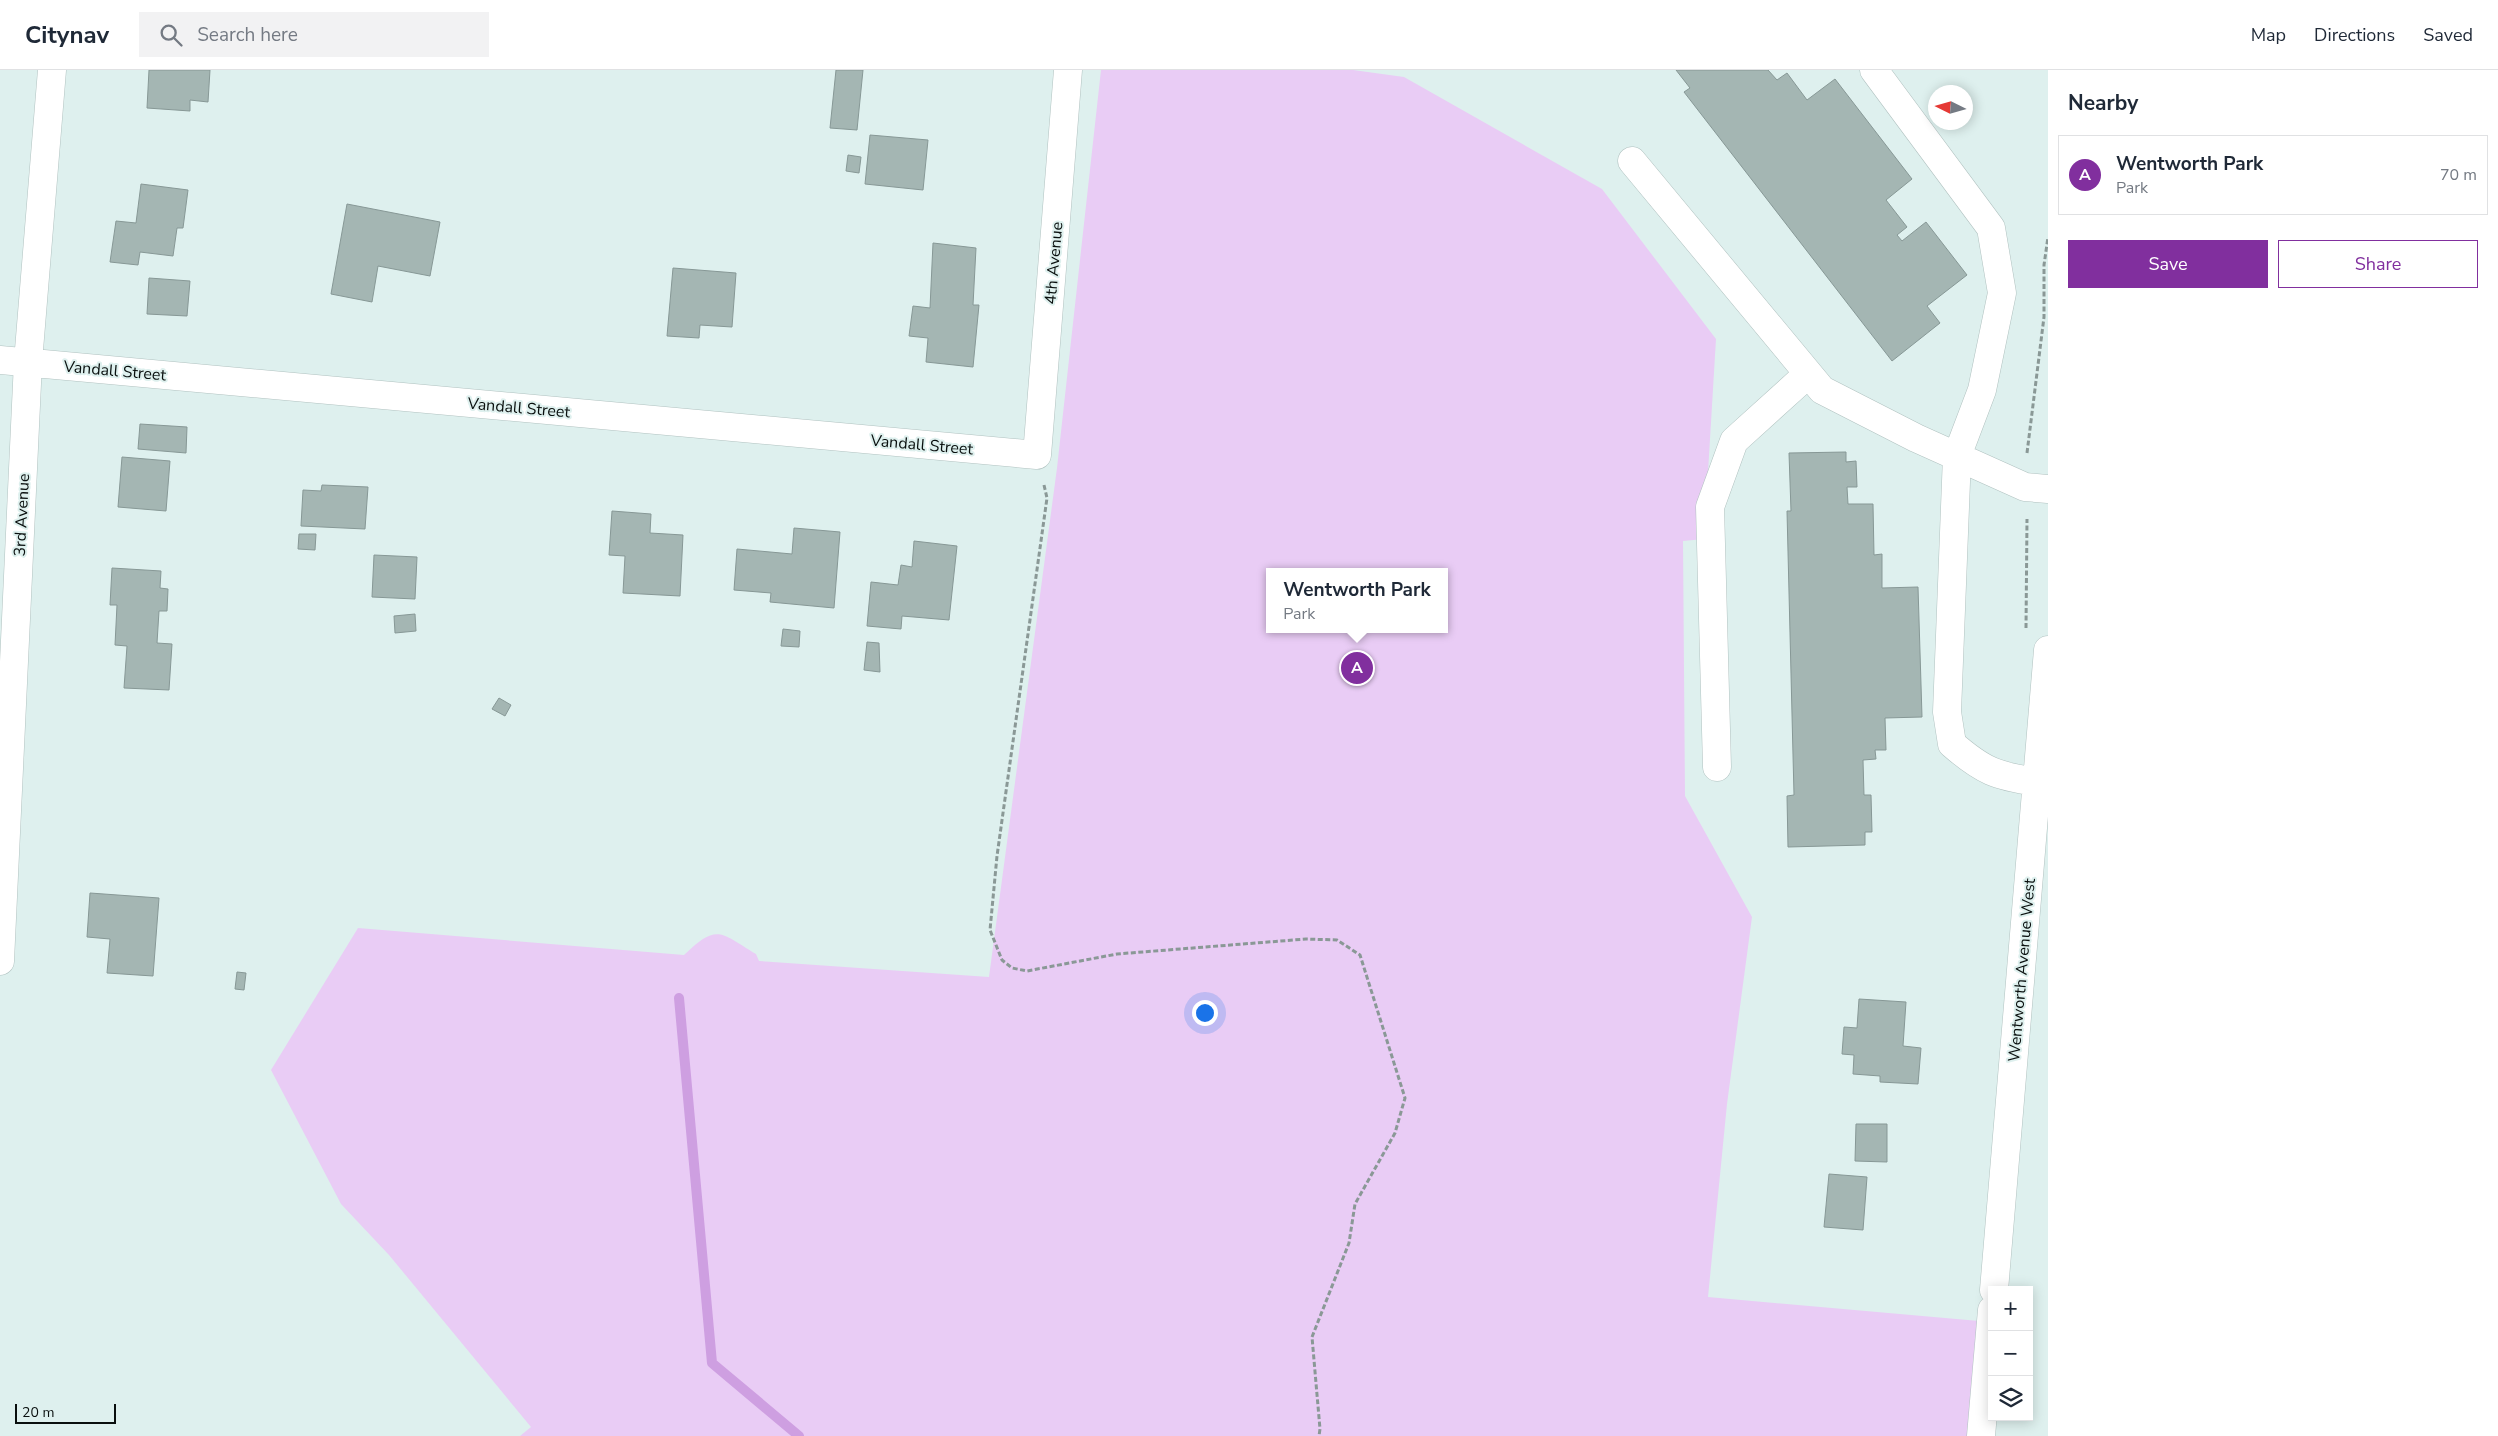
<!DOCTYPE html>
<meta charset="utf-8">
<style>
:root{--surface:#fff;--page:#f2f2f3;--text:#1f2937;--muted:#747a83;--line:#e0e1e3;--accent:#812f9e}
body{margin:0;font-family:"Nunito Sans",sans-serif;background:var(--page);color:var(--text)}
.controls{position:absolute;right:15px;bottom:15px;display:grid;overflow:hidden;border-radius:0px;box-shadow:0 2px 12px #0003}
.controls button{width:45px;height:45px;display:grid;place-items:center;padding:0;border:0;border-bottom:1px solid var(--line);background:var(--surface);color:var(--text);font:25px sans-serif}
.compass{position:absolute;left:1928px;top:15px;width:45px;height:45px;border-radius:50%;background:var(--surface);box-shadow:0 2px 12px #0003;rotate:275deg}
.scale{position:absolute;left:15px;bottom:12px;width:101px;box-sizing:border-box;padding-left:5px;border:2px solid #090f0e;border-top:0;font-size:14px;line-height:18px;white-space:nowrap;color:#090f0e;-webkit-text-stroke:4px #def0ee;paint-order:stroke}
.you{position:absolute;left:1204px;top:942px;width:18px;height:18px;margin:-12px;border:4px solid #fff;border-radius:50%;background:#1a73e8;box-shadow:0 0 0 8px #1a73e833}
.badge{display:grid;place-items:center;width:32px;height:32px;border-radius:50%;background:var(--accent);color:#fff;font-size:16px;font-weight:700}
.pin{position:absolute;translate:-50% -50%;border:2px solid #fff;box-shadow:0 1px 5px #0006}
.popup{position:absolute;left:1266px;top:498px;width:182px;height:65px;box-sizing:border-box;display:grid;place-content:center;border-radius:0px;background:var(--surface);filter:drop-shadow(0 1px 4px #0005);font-size:16px;white-space:nowrap;color:var(--muted)}
.popup b{font-size:19px;color:var(--text)}
.popup::after{content:'';position:absolute;left:50%;top:100%;margin-left:-10px;border:10px solid transparent;border-top-color:var(--surface)}
.list{margin:0;padding:0;list-style:none}
h2{display:flex;justify-content:space-between;align-items:center;height:65px;margin:0;padding:0 20px;font-size:21px}
h2 small{font-size:16px;font-weight:400;color:var(--muted)}
.list li{display:grid;grid-template-columns:32px 1fr auto;gap:15px;align-items:center;box-sizing:border-box;height:80px;margin:0 10px 10px;padding:0 10px;border:1px solid var(--line);border-radius:0px}
.list b{display:block;font-size:19px;white-space:nowrap}
.list p{margin:0;font-size:16px;white-space:nowrap;color:var(--muted)}
.list em{font-size:16px;font-style:normal;color:var(--muted)}
.actions{display:flex;gap:10px;padding:15px 20px}
.actions a{flex:1;padding:11px 0;border:1px solid var(--accent);border-radius:0px;text-align:center;font-size:18px;color:var(--accent)}
.actions .main{background:var(--accent);color:#fff}
.icon{flex:none;width:28px;height:28px;fill:none;stroke:currentColor;stroke-width:2;stroke-linecap:round;stroke-linejoin:round}
.map{position:relative;flex:none;width:2048px;height:1366px;overflow:hidden}
header{display:flex;align-items:center;gap:30px;box-sizing:border-box;height:70px;padding:0 25px;background:var(--surface);border-bottom:1px solid var(--line)}
header strong{font-size:24px}
nav{display:flex;gap:28px;margin-inline-start:auto;font-size:18px}
.search{width:350px;height:45px;background:var(--page);display:flex;align-items:center;gap:12px;box-sizing:border-box;padding:0 18px;border-radius:0px;color:var(--muted);font-size:19px}
main{display:flex}
aside{flex:1;background:var(--surface)}
.map>svg:first-child{display:block}
.green{fill:#e9ccf5;fill-rule:evenodd}
.lines{fill:none;stroke-linecap:round;stroke-linejoin:round}
.stream{stroke:#ce9fe1;stroke-width:10}
.building{fill:#a4b6b3;stroke:#879896}
.minor-casing{stroke:#b1c2c0;stroke-width:29}
.path{stroke:#8a9896;stroke-width:3;stroke-dasharray:5 2.5;stroke-linecap:butt}
.minor{stroke:#fff;stroke-width:28}
.labels{text-anchor:middle;stroke-width:4;stroke-linejoin:round;paint-order:stroke}
.street-label{font-size:16px;fill:#090f0e;stroke:#def0ee}
</style>
<header>
<strong>Citynav</strong>
<div class="search"><svg class="icon" aria-label="search" viewBox="0 0 24 24"><circle cx="10" cy="10" r="6"/><path d="M15 15l6 6"/></svg>Search here</div>
<nav><a>Map</a><a>Directions</a><a>Saved</a></nav>
</header>
<main>
<div class="map">
<svg width="2048" height="1366" viewBox="0 0 2048 1366">
<rect width="100%" height="100%" fill="#def0ee"/>
<path class="green" d="M1101 0H1353L1404 7 1602 119 1716 269 1704 469 1683 471 1685 726 1752 847 1727 1034 1708 1227 1979 1251 1968 1366H520L531 1357 389 1185 341 1134 271 1000 358 858 684 885C717 853 720 862 756 884L759 891 989 907 1057 398ZM1270 502H1444V559H1270Z"/>
<g class="lines">
<path class="stream" d="M679 928 712 1293 799 1366"/>
</g>
<path class="building" d="M149 0H210L208 32 190 30V41L147 38Z
M836 0H863L857 60 830 58Z
M1676 0H1768L1777 10 1787 3 1807 30 1835 9 1912 109 1886 130 1907 157 1897 165 1902 171 1926 152 1967 205 1927 236 1940 253 1892 291 1684 22 1690 18Z
M870 65 928 70 923 120 865 114Z
M848 85 861 87 859 103 846 101Z
M141 114 188 120 183 158H177L173 186 140 182 138 195 110 192 116 151 136 153Z
M347 134 440 152 430 206 378 196 372 232 331 224Z
M933 173 976 178 973 235H979L973 297 926 292 928 268 909 266 913 236 930 238Z
M673 198 736 203 732 257 700 255 699 268 667 266Z
M149 208 190 211 187 246 147 244Z
M140 354 187 357 186 383 138 379Z
M1846 382V392L1856 391 1857 417H1847L1848 434H1873L1874 485 1882 484V518L1918 517 1922 647 1885 648 1886 680H1875L1876 689 1863 690 1864 725H1871L1872 762H1865V775L1788 777 1787 726 1794 725 1787 441H1791L1789 383Z
M122 387 170 391 166 441 118 437Z
M322 415 368 417 365 459 301 456 303 420 321 421Z
M612 441 651 444 650 463 683 465 680 526 623 523 625 486 609 485Z
M794 458 840 462 834 538 770 532 771 523 734 520 737 479 792 484Z
M299 464H316L315 480 298 479Z
M914 471 957 476 949 550 902 546 901 559 867 556 871 512 898 515 901 495 912 497Z
M374 485 417 487 415 529 372 527Z
M112 498 161 501 160 518 168 519 167 541H159L157 573 172 574 169 620 124 618 127 576 115 575 117 535H110Z
M415 544 416 561 395 563 394 546Z
M783 559 800 561 799 577 781 576Z
M867 572 879 573 880 602 864 600Z
M499 628 511 635 505 646 492 639Z
M90 823 159 828 153 906 107 903 110 869 87 867Z
M237 902 246 903 244 920 235 919Z
M1859 929 1906 932 1903 976 1921 978 1918 1014 1880 1012V1006L1853 1004 1854 985 1842 984 1844 957 1857 958Z
M1856 1054H1887V1092L1855 1091Z
M1829 1104 1867 1107 1863 1160 1824 1157Z"/>
<g class="lines">
<defs>
<path id="minor" d="M1874 0 1991 158 2002 223 1982 320 1957 386 1947 642 1952 674C1983 701 1996 706 2037 712
M1632 91 1822 320 1916 368 2025 417 2048 419
M0 290 1037 385 1068 0
M1717 697 1710 437 1734 371 1808 304
M0 891 28 292 52 0
M1994 1220 2048 580
M1981 1366 1992 1240"/>
</defs>
<use href="#minor" class="minor-casing"/>
<path class="path" d="M2027 383 2044 247V195L2048 167
M1044 415 1047 428 997 786 990 860 1002 890 1012 898 1027 901 1117 884 1306 869 1337 870 1360 885 1405 1028 1395 1063 1355 1134 1349 1173 1312 1267 1320 1359 1319 1366
M2026 558 2027 449"/>
<use href="#minor" class="minor"/>
</g>
<g class="labels">
<g class="street-label">
<text transform="translate(1053 193) rotate(-85)" y="6">4th Avenue</text>
<text transform="translate(115 300) rotate(5)" y="6">Vandall Street</text>
<text transform="translate(519 337) rotate(5)" y="6">Vandall Street</text>
<text transform="translate(922 374) rotate(5)" y="6">Vandall Street</text>
<text transform="translate(21 445) rotate(-87)" y="6">3rd Avenue</text>
<text transform="translate(2021 900) rotate(-85)" y="6">Wentworth Avenue West</text>
</g>
</g>
</svg>
<div class="controls">
<button>+</button>
<button>−</button>
<button><svg class="icon" aria-label="layers" viewBox="0 0 24 24"><path d="M12 4l9 5-9 5-9-5zM3 14l9 5 9-5"/></svg></button>
</div>
<svg class="compass" viewBox="-18 -18 36 36"><path d="M0-13l5 13h-10z" fill="#e53935"/><path d="M0 13l5-13h-10z" fill="#747a83"/></svg>
<div class="scale">20 m</div>
<div class="you"></div>
<div class="pin badge" style="left:1357px;top:598px">A</div>
<div class="popup"><b>Wentworth Park</b>Park</div>
</div>
<aside>
<h2>Nearby<small></small></h2>
<ul class="list">
<li><span class="badge">A</span><div><b>Wentworth Park</b><p>Park</p></div><em>70 m</em></li>
</ul>
<div class="actions"><a class="main">Save</a><a>Share</a></div>
</aside>
</main>
